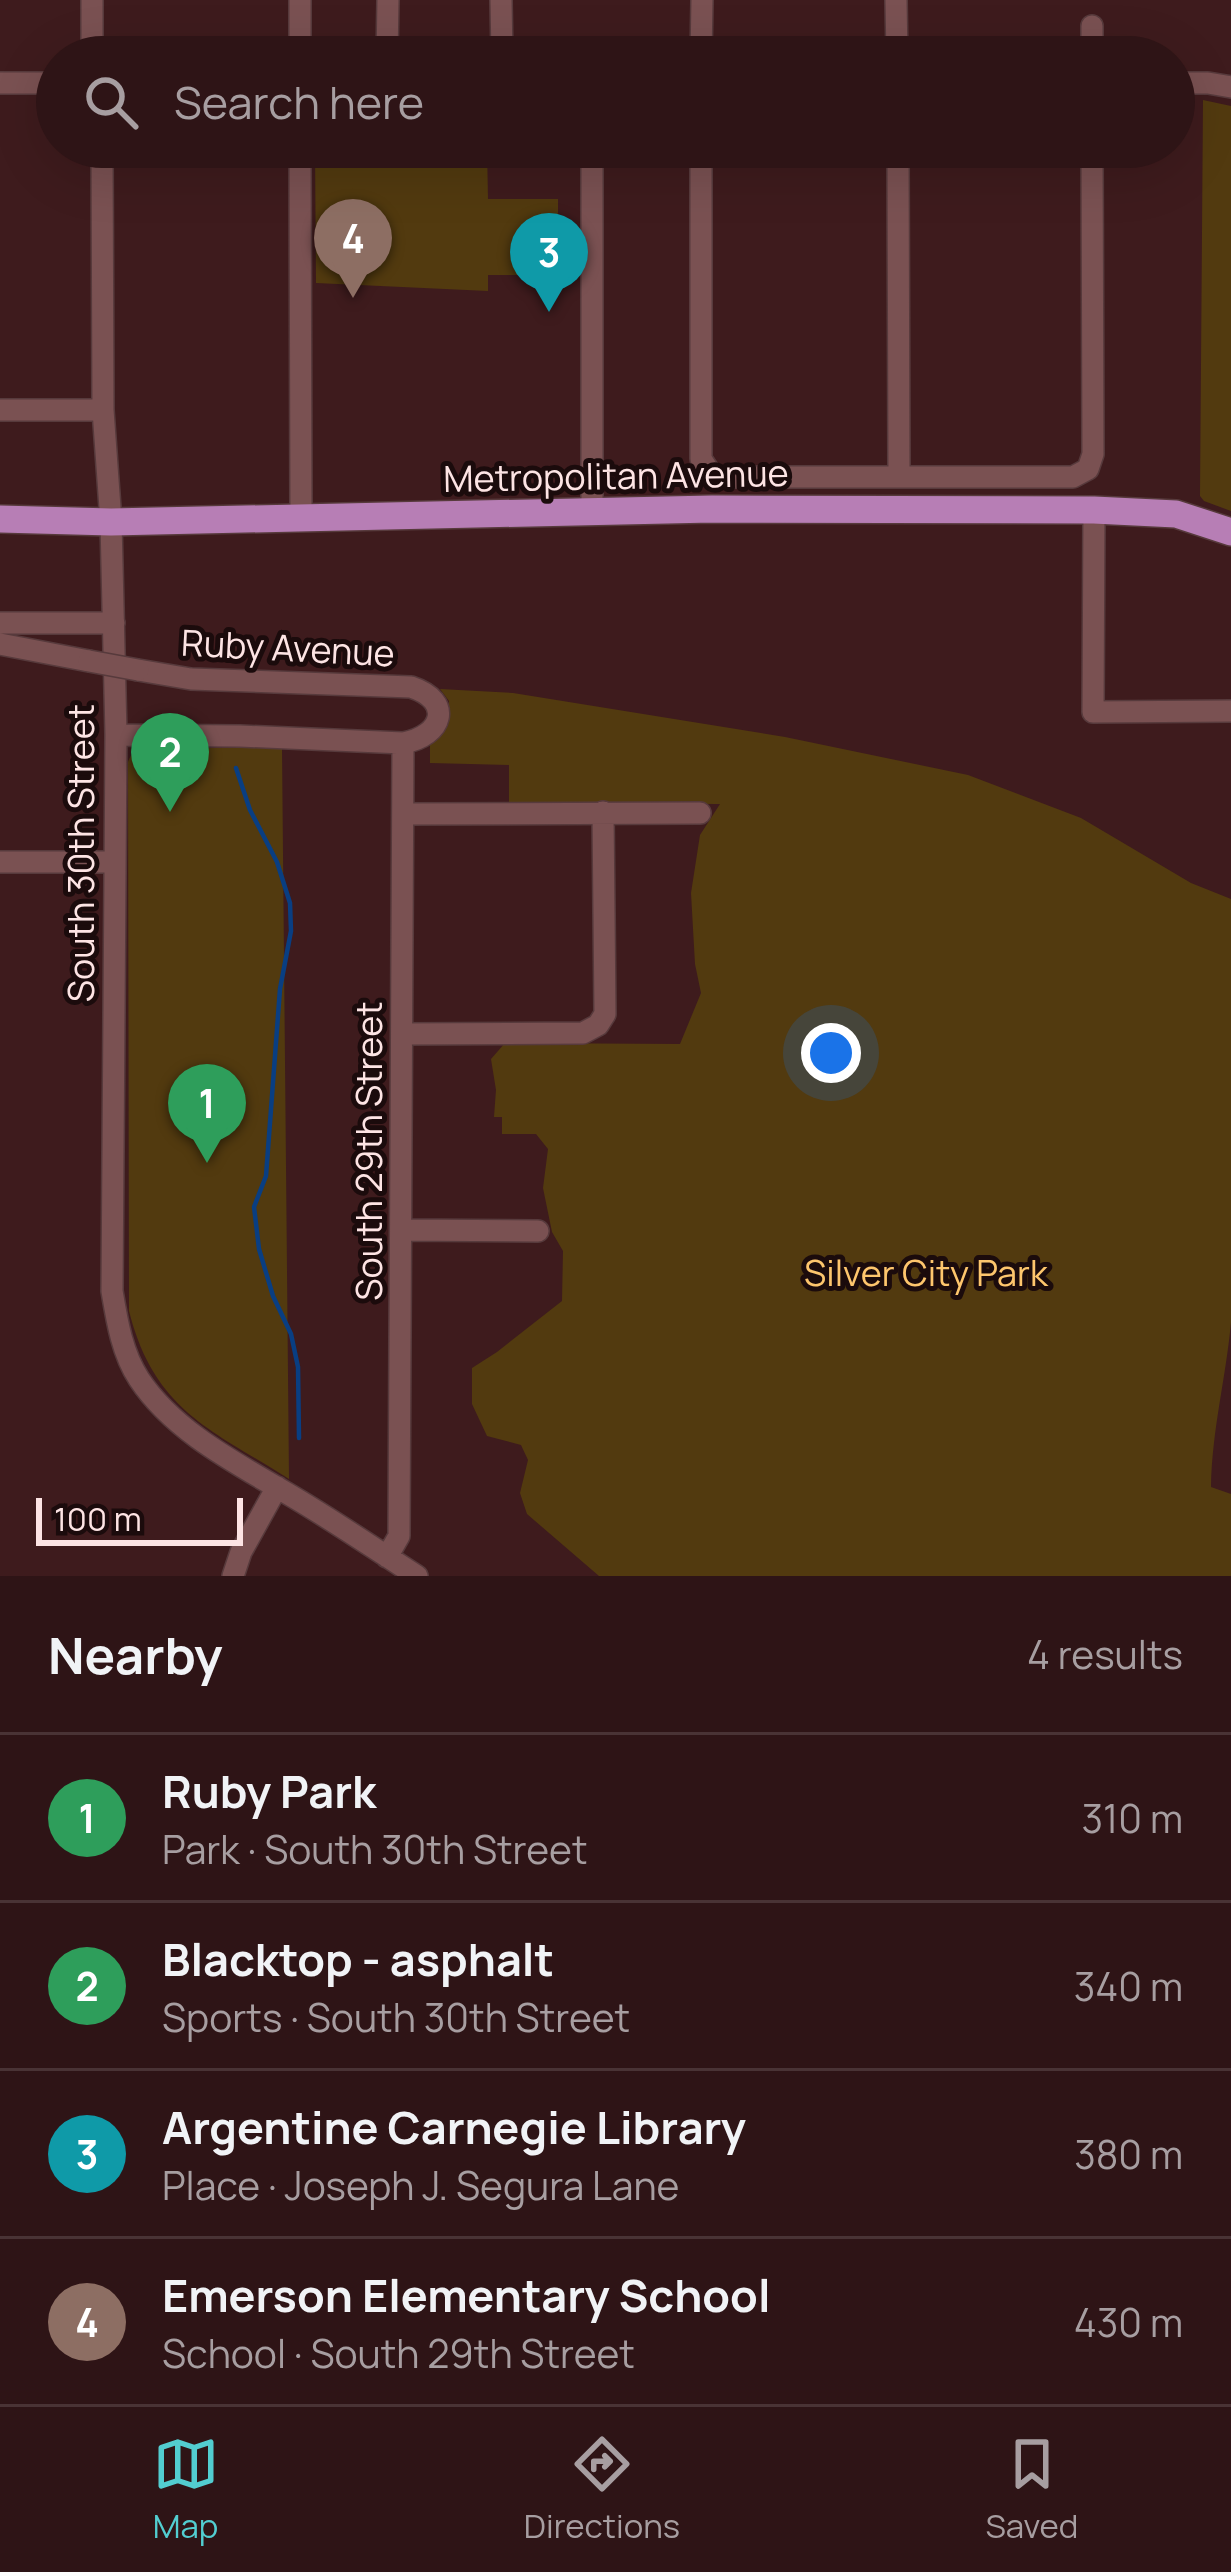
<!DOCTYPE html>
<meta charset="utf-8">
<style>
:root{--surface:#2e1416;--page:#361d1f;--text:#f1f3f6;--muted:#a79ea1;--line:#493335;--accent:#52cdd0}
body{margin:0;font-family:Manrope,sans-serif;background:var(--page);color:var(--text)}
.scale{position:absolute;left:36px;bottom:30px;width:207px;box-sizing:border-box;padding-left:12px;border:6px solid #fde4e4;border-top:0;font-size:33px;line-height:42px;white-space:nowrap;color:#fde4e4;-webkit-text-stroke:9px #1b0b0c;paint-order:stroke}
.you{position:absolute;left:831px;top:1053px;width:42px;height:42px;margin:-30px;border:9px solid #fff;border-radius:50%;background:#1a73e8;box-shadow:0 0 0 18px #1a73e833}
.badge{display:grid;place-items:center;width:78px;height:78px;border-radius:50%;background:var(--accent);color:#fff;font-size:39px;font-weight:700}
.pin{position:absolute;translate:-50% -99px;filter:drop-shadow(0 3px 6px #0008)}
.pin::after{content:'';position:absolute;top:63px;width:42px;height:36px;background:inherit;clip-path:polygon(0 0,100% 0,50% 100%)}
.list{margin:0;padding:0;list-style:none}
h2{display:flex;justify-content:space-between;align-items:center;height:156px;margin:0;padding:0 48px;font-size:51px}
h2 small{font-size:39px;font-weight:400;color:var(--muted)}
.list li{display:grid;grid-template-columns:78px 1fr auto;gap:36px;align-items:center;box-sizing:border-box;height:168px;padding:0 48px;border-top:3px solid var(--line)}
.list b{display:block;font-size:45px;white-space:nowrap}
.list p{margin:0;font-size:39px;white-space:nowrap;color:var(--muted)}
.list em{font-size:39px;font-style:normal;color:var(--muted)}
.icon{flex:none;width:66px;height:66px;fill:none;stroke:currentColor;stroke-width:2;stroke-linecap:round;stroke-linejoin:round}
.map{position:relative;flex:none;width:1231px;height:1576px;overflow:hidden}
.search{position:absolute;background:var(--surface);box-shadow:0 12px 48px #0002;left:36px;right:36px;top:36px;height:132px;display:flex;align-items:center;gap:30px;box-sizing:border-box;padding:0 42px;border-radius:66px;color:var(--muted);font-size:45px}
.sheet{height:828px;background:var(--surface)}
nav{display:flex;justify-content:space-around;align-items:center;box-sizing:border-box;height:168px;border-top:3px solid var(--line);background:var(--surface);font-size:33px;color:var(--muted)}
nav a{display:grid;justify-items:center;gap:6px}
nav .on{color:var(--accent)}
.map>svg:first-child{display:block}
.green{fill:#523a0f}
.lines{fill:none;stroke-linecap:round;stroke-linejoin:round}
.stream{stroke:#093e82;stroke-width:4.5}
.minor-casing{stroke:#573a3c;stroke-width:24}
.major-casing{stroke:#573a3c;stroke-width:30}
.minor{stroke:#7a5152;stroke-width:21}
.major{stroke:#b77eb5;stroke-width:27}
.minor-bridge-casing{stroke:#573a3c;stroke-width:24;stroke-linecap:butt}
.minor-bridge{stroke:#7a5152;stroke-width:21}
.labels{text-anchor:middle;stroke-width:10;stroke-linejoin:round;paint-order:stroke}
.street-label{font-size:36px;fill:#fde4e4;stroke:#1b0b0c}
.park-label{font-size:36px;fill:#fec66d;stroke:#1b0b0c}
</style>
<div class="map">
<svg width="1231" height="1576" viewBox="0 0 1231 1576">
<rect width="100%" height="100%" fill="#3e1b1d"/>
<path class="green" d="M1203 100 1231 106V511L1204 501 1200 496Z
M315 147H487L488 199H558V275H488V291L316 283Z
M440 689 513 693 785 737 968 775 1081 818 1191 883 1231 899V1322C1226 1378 1212 1429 1211 1487L1231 1494V1576H599L527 1514 520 1493 528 1460 521 1445 487 1436 472 1404V1368L497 1352 562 1301 563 1251 552 1232 543 1188 548 1149 536 1134H502V1117H494L496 1090 491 1059 505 1043 680 1044 701 993 695 964 691 893 700 835 720 804 509 803V765L430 763V740L448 726 449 701Z
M148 748H282L289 1479C210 1429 154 1410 129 1311L128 762C132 751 137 749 148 748Z"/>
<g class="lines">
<path class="stream" d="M236 768 250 810 277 862 290 903 291 931 280 989 266 1176 254 1207 259 1249 273 1296 291 1334 298 1367 299 1438"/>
<defs>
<path id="minor" d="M92 0V57
M501 0 502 57
M896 0 897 57
M1092 26V57
M300 57V0
M387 57 388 0
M701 57 702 0
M0 83H57
M1174 83H1208L1231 87
M102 147 103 410 111 522 116 735 112 1291C117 1321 122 1353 139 1379 176 1435 244 1467 300 1501 340 1525 378 1551 417 1576
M300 147 301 516
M592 147V512
M701 147V459L713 477H1073L1088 469 1093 454 1092 147
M898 147 899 476
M0 410H103
M1094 510 1093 712 1231 711
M0 623H114
M0 644 89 661
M116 735 240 736 403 743C443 736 454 701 411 687L191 679 138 670
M404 814 700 813
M0 862H114
M403 1034 583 1033 598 1025 605 1014 603 812
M401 1230 538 1231
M387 1557 399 1536 403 743
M233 1576 241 1552 277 1487"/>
<path id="major" d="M0 519 111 522 712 509 1094 510 1176 514 1231 532"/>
</defs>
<use href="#minor" class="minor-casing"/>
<use href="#major" class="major-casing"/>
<use href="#minor" class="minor"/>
<use href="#major" class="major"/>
<defs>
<path id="minor-bridge" d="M89 661 138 670"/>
</defs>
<use href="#minor-bridge" class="minor-bridge-casing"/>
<use href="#minor-bridge" class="minor-bridge"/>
</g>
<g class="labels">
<g class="street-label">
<text transform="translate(616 476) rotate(-1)" y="13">Metropolitan Avenue</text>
<text transform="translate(288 648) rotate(3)" y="13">Ruby Avenue</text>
<text transform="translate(81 853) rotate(-90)" y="13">South 30th Street</text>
<text transform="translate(369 1151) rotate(-90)" y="13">South 29th Street</text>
</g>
<g class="park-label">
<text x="926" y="1286">Silver City Park</text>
</g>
</g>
</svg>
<div class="scale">100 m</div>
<div class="you"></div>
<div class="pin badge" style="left:207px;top:1163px;background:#2e9e5b">1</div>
<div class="pin badge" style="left:170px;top:812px;background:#2e9e5b">2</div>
<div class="pin badge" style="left:549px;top:312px;background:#0f9aa8">3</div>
<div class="pin badge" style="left:353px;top:298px;background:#8d6e63">4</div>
<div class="search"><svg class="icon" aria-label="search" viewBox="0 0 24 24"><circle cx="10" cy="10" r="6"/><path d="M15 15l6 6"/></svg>Search here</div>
</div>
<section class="sheet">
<h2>Nearby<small>4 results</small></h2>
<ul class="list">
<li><span class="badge" style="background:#2e9e5b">1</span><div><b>Ruby Park</b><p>Park · South 30th Street</p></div><em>310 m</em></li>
<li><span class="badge" style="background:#2e9e5b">2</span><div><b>Blacktop - asphalt</b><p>Sports · South 30th Street</p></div><em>340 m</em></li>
<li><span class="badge" style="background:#0f9aa8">3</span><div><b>Argentine Carnegie Library</b><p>Place · Joseph J. Segura Lane</p></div><em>380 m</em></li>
<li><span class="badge" style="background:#8d6e63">4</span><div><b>Emerson Elementary School</b><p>School · South 29th Street</p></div><em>430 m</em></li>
</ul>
</section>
<nav>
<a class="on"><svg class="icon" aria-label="map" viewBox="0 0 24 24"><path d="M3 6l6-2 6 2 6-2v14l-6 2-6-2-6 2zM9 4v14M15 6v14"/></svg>Map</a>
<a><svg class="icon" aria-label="directions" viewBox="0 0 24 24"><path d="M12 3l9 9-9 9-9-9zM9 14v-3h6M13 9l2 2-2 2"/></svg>Directions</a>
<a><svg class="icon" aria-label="saved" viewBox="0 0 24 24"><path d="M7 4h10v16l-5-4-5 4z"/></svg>Saved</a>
</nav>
